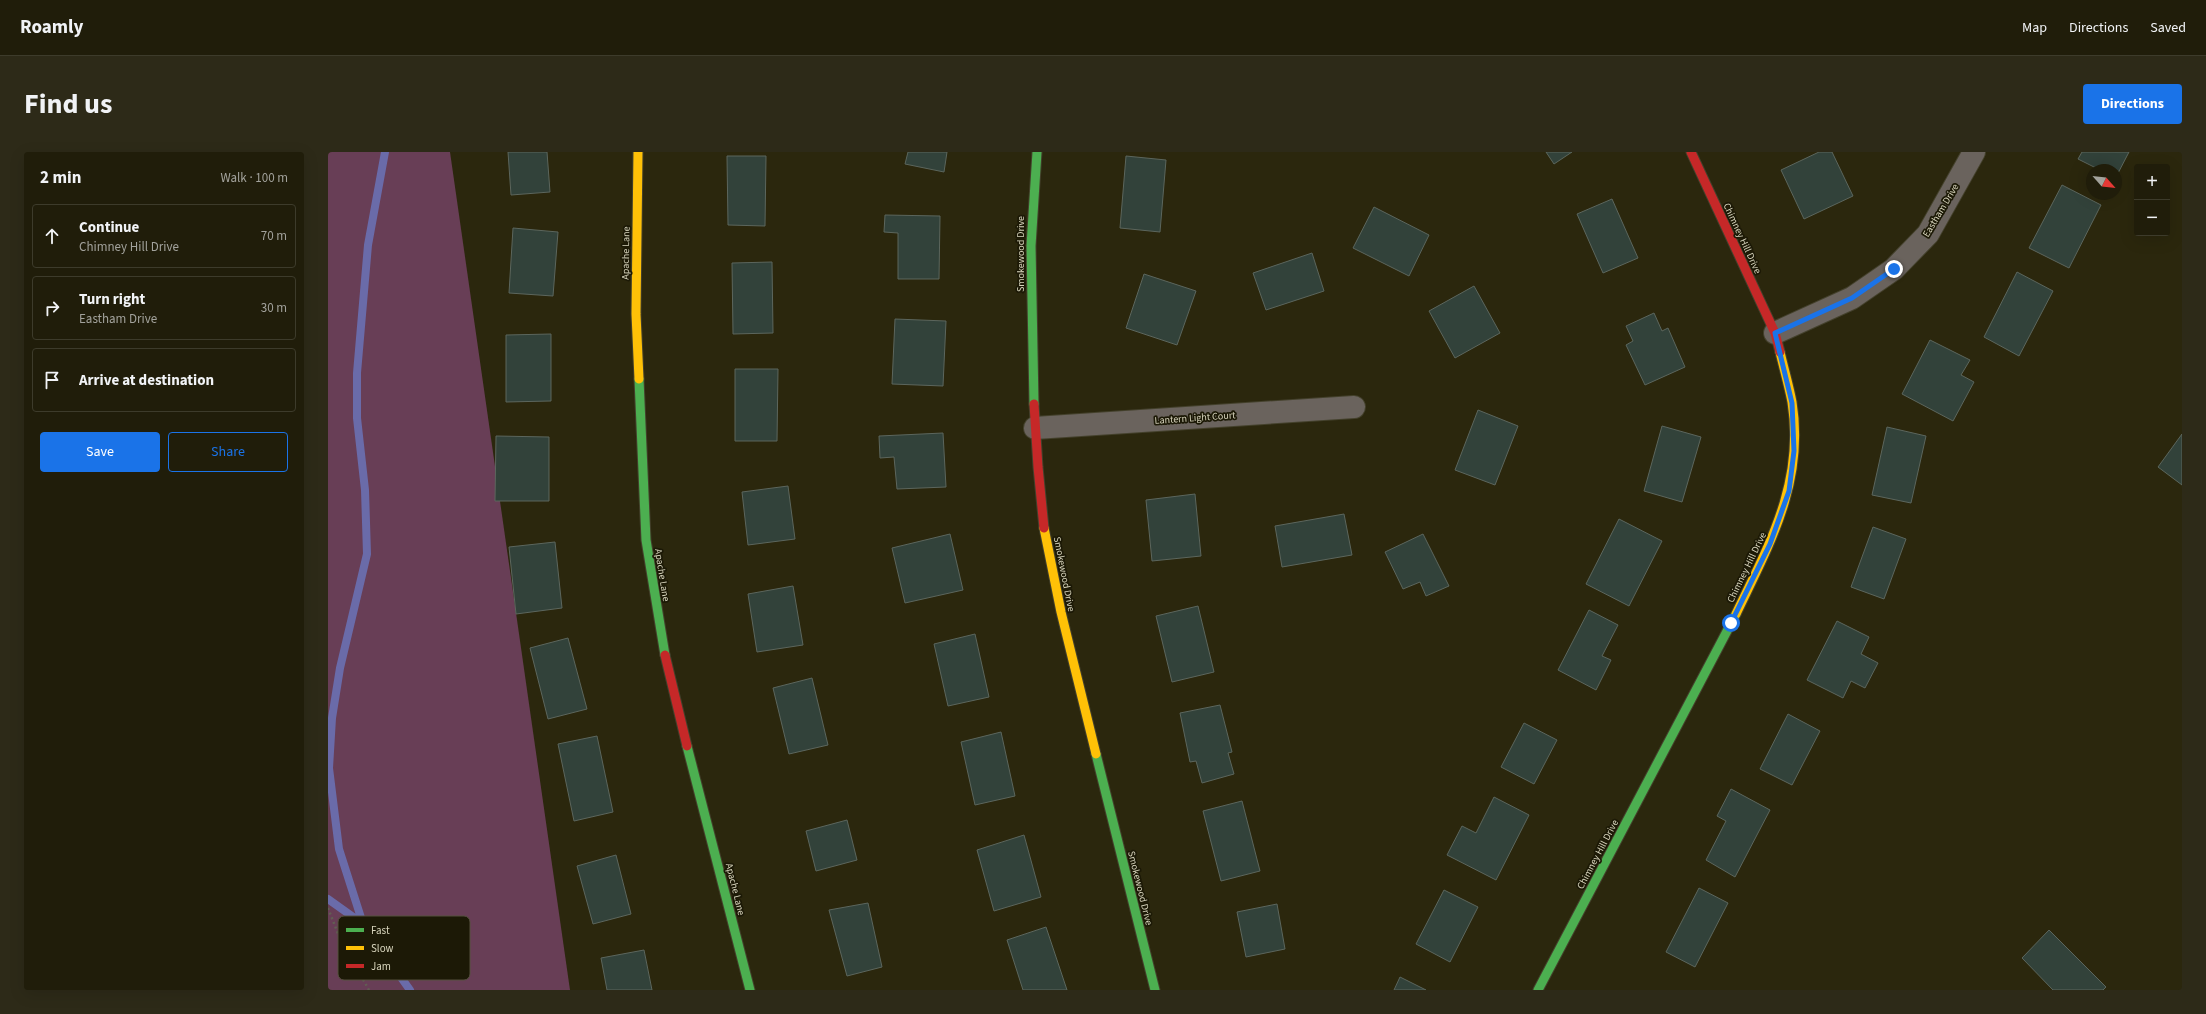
<!DOCTYPE html>
<meta charset="utf-8">
<style>
:root{--surface:#201d0a;--page:#2d2a18;--text:#f1f3f6;--muted:#a2a29c;--line:#3d3b2b;--accent:#1a73e8}
body{margin:0;font-family:"Source Sans 3",sans-serif;background:var(--page);color:var(--text)}
.controls{position:absolute;right:12px;top:12px;display:grid;overflow:hidden;border-radius:4px;box-shadow:0 4px 16px #0002}
.controls button{width:36px;height:36px;display:grid;place-items:center;padding:0;border:0;border-bottom:1px solid var(--line);background:var(--surface);color:var(--text);font:20px sans-serif}
.compass{position:absolute;left:1758px;top:12px;width:36px;height:36px;border-radius:50%;background:var(--surface);box-shadow:0 4px 16px #0002;rotate:117deg}
.stop{position:absolute;width:12px;height:12px;margin:-9px;border:3px solid #1a73e8;border-radius:50%;background:#fff}
.stop.end{background:#1a73e8;border-color:#fff;box-shadow:0 1px 4px #0008}
.list{margin:0;padding:0;list-style:none}
h2{display:flex;justify-content:space-between;align-items:center;height:52px;margin:0;padding:0 16px;font-size:17px}
h2 small{font-size:13px;font-weight:400;color:var(--muted)}
.list li{display:grid;grid-template-columns:26px 1fr auto;gap:12px;align-items:center;box-sizing:border-box;height:64px;margin:0 8px 8px;padding:0 8px;border:1px solid var(--line);border-radius:4px}
.list b{display:block;font-size:15px;white-space:nowrap}
.list p{margin:0;font-size:13px;white-space:nowrap;color:var(--muted)}
.list em{font-size:13px;font-style:normal;color:var(--muted)}
.actions{display:flex;gap:8px;padding:12px 16px}
.actions a{flex:1;padding:9px 0;border:1px solid var(--accent);border-radius:4px;text-align:center;font-size:14px;color:var(--accent)}
.actions .main{background:var(--accent);color:#fff}
.icon{flex:none;width:22px;height:22px;fill:none;stroke:currentColor;stroke-width:2;stroke-linecap:round;stroke-linejoin:round}
.map{position:relative;flex:none;width:1854px;height:838px;overflow:hidden;border-radius:4px}
header{display:flex;align-items:center;gap:24px;box-sizing:border-box;height:56px;padding:0 20px;background:var(--surface);border-bottom:1px solid var(--line)}
header strong{font-size:19px}
nav{display:flex;gap:22px;margin-inline-start:auto;font-size:14px}
.intro{display:flex;align-items:center;justify-content:space-between;box-sizing:border-box;height:96px;padding:0 24px}
h1{margin:0;font-size:28px}
.button{padding:10px 18px;border-radius:4px;background:var(--accent);color:#fff;font-size:14px;font-weight:700}
main{display:flex;gap:24px;padding:0 24px}
aside{flex:1;background:var(--surface);border-radius:4px;box-shadow:0 4px 16px #0002}
.map>svg:first-child{display:block}
.green{fill:#683e56}
.lines{fill:none;stroke-linecap:round;stroke-linejoin:round}
.stream{stroke:#6a6ba9;stroke-width:8}
.building{fill:#32423a;stroke:#5c665d}
.street-casing{stroke:#44412c;stroke-width:24}
.fast-casing{stroke:#44412c;stroke-width:11}
.slow-casing{stroke:#44412c;stroke-width:11}
.jam-casing{stroke:#44412c;stroke-width:11}
.path{stroke:#625e53;stroke-width:2.5;stroke-dasharray:2 3;stroke-linecap:butt}
.street{stroke:#6a635d;stroke-width:22}
.fast{stroke:#4caf50;stroke-width:9}
.slow{stroke:#ffc107;stroke-width:9}
.jam{stroke:#c62828;stroke-width:9}
.route{stroke:#1a73e8;stroke-width:5}
.labels{text-anchor:middle;stroke-width:3.5;stroke-linejoin:round;paint-order:stroke}
.street-label{font-size:10px;fill:#d7d4bc;stroke:#1c1906}
.key{fill:#1c1906;stroke:#54513d;stroke-width:1}
.key-label{font-size:11px;fill:#d7d4bc}
</style>
<header>
<strong>Roamly</strong>
<nav><a>Map</a><a>Directions</a><a>Saved</a></nav>
</header>
<div class="intro"><h1>Find us</h1><a class="button">Directions</a></div>
<main>
<aside>
<h2>2 min<small>Walk · 100 m</small></h2>
<ul class="list">
<li><svg class="icon" aria-label="ahead" viewBox="0 0 24 24"><path d="M12 20V5M6 11l6-6 6 6"/></svg><div><b>Continue</b><p>Chimney Hill Drive</p></div><em>70 m</em></li>
<li><svg class="icon" aria-label="right" viewBox="0 0 24 24"><path d="M7 20v-9h11M14 6l5 5-5 5"/></svg><div><b>Turn right</b><p>Eastham Drive</p></div><em>30 m</em></li>
<li><svg class="icon" aria-label="arrive" viewBox="0 0 24 24"><path d="M6 21V4h12l-3 4 3 4H6"/></svg><div><b>Arrive at destination</b></div></li>
</ul>
<div class="actions"><a class="main">Save</a><a>Share</a></div>
</aside>
<div class="map">
<svg width="1854" height="838" viewBox="0 0 1854 838">
<rect width="100%" height="100%" fill="#2b270d"/>
<path class="green" d="M0 0H122L242 838H0Z"/>
<g class="lines">
<path class="stream" d="M57 0 40 93 29 221V266L37 338 39 402 12 516 4 566 1 616 11 697 35 772 82 838
M0 747 35 772"/>
</g>
<path class="building" d="M180 0H219L222 40 183 43Z
M580 0H619L616 20 577 12Z
M1218 0H1244L1226 12Z
M1491 0H1504L1525 44 1476 67 1453 18Z
M1754 0H1801L1788 25V18H1772L1750 7Z
M399 4H438L437 74 400 73Z
M798 4 838 8 832 80 792 76Z
M1734 33 1773 53 1741 116 1701 96Z
M1284 47 1310 106 1275 121 1249 62Z
M1046 55 1101 83 1081 124 1025 96Z
M557 63 612 64 611 127H570V81L556 80Z
M185 76 230 80 225 144 181 141Z
M984 101 996 139 938 158 925 121Z
M444 110 445 181 405 182 404 111Z
M1689 120 1725 139 1691 204 1656 185Z
M816 122 868 139 849 193 798 176Z
M1146 134 1172 181 1127 206 1101 159Z
M1326 161 1334 179 1340 176 1357 215 1317 233 1298 193 1305 189 1298 174Z
M567 167 618 169 615 234 564 232Z
M223 182V249L178 250V183Z
M1602 188 1642 208 1633 223 1646 230 1625 269 1574 242Z
M407 217H450L449 289H407Z
M1150 258 1190 274 1167 333 1127 318Z
M1334 274 1373 285 1354 350 1316 339Z
M1559 275 1598 284 1583 351 1544 343Z
M615 281 618 335 569 337 566 305 552 306 551 284Z
M1854 282V333L1830 315Z
M168 284 221 285V349H167Z
M460 334 467 387 420 393 414 340Z
M867 342 873 404 824 409 818 348Z
M1016 362 1024 403 954 415 947 374Z
M1291 367 1334 389 1301 454 1258 432Z
M1545 375 1578 387 1556 447 1523 435Z
M622 382 635 438 577 451 564 396Z
M1095 382 1121 434 1098 444 1092 430 1075 437 1057 400Z
M227 390 234 456 188 462 181 395Z
M465 434 475 493 429 500 420 442Z
M870 454 886 520 844 530 828 464Z
M1261 458 1290 473 1274 504 1283 508 1268 538 1230 518Z
M1509 469 1541 485 1533 502 1550 511 1537 536 1523 529 1515 546 1479 528Z
M647 482 661 545 620 554 606 492Z
M240 486 259 557 220 567 202 496Z
M484 526 500 593 461 602 445 536Z
M892 553 904 600 900 601 906 622 874 631 868 609 862 610 852 561Z
M1460 562 1492 579 1464 633 1432 617Z
M1196 571 1229 588 1206 632 1173 615Z
M673 580 687 644 647 653 633 590Z
M269 584 285 660 246 669 230 592Z
M1403 637 1442 658 1407 725 1378 708 1398 669 1389 664Z
M1166 645 1201 663 1168 728 1119 703 1134 674 1148 681Z
M914 649 932 719 893 729 875 659Z
M519 668 529 708 488 719 478 679Z
M696 683 713 745 666 759 649 698Z
M288 703 303 762 265 772 249 714Z
M1371 736 1400 751 1367 815 1338 800Z
M1116 738 1150 755 1122 810 1088 792Z
M540 751 554 815 519 824 501 758Z
M949 752 957 797 918 805 909 760Z
M718 775 739 838H695L679 788Z
M1721 778 1778 835 1775 838H1725L1694 806Z
M316 798 324 838H279L273 806Z
M1072 825 1098 838H1066Z"/>
<g class="lines">
<defs>
<path id="street" d="M1447 181 1524 146 1566 117 1600 82 1646 0
M707 276 1026 255"/>
<path id="fast" d="M311 227 318 388 337 503
M706 252 703 94 709 0
M359 594 422 838
M768 602 827 838
M1210 838 1408 462"/>
<path id="slow" d="M310 0 308 162 311 227
M716 376 733 460 768 602
M1408 462C1441 393 1477 330 1464 250 1461 234 1456 217 1452 200"/>
<path id="jam" d="M1363 0 1447 181 1452 200
M706 252 710 315 716 376
M337 503 359 594"/>
</defs>
<use href="#street" class="street-casing"/>
<use href="#fast" class="fast-casing"/>
<use href="#slow" class="slow-casing"/>
<use href="#jam" class="jam-casing"/>
<path class="path" d="M0 756 12 787 41 838"/>
<use href="#street" class="street"/>
<use href="#fast" class="fast"/>
<use href="#slow" class="slow"/>
<use href="#jam" class="jam"/>
</g>
<g class="lines">
<path class="route" d="M1403 471 1442 392 1461 339 1466 299 1464 251 1447 181 1524 146 1566 117"/>
</g>
<g class="labels">
<g class="street-label">
<text transform="translate(1612 58) rotate(-59)" y="4">Eastham Drive</text>
<text transform="translate(1415 86) rotate(65)" y="4">Chimney Hill Drive</text>
<text transform="translate(297 101) rotate(-89)" y="4">Apache Lane</text>
<text transform="translate(692 102) rotate(-90)" y="4">Smokewood Drive</text>
<text transform="translate(867 265) rotate(-4)" y="4">Lantern Light Court</text>
<text transform="translate(1418 415) rotate(-64)" y="4">Chimney Hill Drive</text>
<text transform="translate(737 422) rotate(79)" y="4">Smokewood Drive</text>
<text transform="translate(335 423) rotate(81)" y="4">Apache Lane</text>
<text transform="translate(1269 702) rotate(-62)" y="4">Chimney Hill Drive</text>
<text transform="translate(813 736) rotate(76)" y="4">Smokewood Drive</text>
<text transform="translate(408 737) rotate(76)" y="4">Apache Lane</text>
</g>
</g>
<rect x="10" y="764" width="132" height="64" rx="6" class="key"/>
<rect x="18" y="776" width="18" height="4" fill="#4caf50"/>
<rect x="18" y="794" width="18" height="4" fill="#ffc107"/>
<rect x="18" y="812" width="18" height="4" fill="#c62828"/>
<g class="key-label">
<text x="43" y="782">Fast</text>
<text x="43" y="800">Slow</text>
<text x="43" y="818">Jam</text>
</g>
</svg>
<div class="controls">
<button>+</button>
<button>−</button>
</div>
<svg class="compass" viewBox="-18 -18 36 36"><path d="M0-13l5 13h-10z" fill="#e53935"/><path d="M0 13l5-13h-10z" fill="#a2a29c"/></svg>
<div class="stop" style="left:1403px;top:471px"></div>
<div class="stop end" style="left:1566px;top:117px"></div>
</div>
</main>
